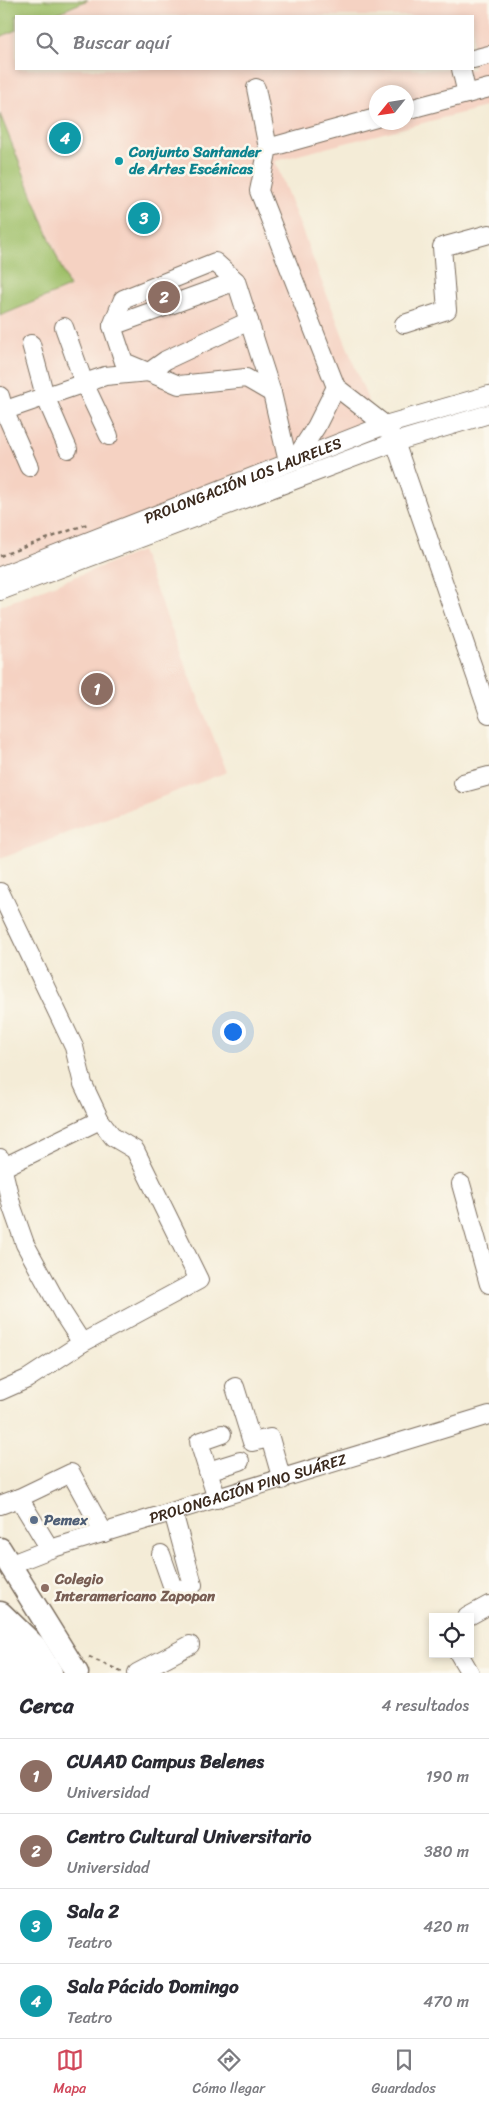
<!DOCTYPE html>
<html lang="es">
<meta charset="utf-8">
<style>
:root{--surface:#fff;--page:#f7f7f7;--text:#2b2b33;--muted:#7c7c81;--line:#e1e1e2;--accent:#d1495b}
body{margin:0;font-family:Sriracha,sans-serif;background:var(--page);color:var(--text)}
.controls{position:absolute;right:15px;bottom:15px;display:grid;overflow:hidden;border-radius:0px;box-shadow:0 2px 8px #0003}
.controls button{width:45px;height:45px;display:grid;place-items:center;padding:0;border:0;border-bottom:1px solid var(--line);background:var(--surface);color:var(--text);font:25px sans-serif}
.compass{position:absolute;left:369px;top:85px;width:45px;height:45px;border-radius:50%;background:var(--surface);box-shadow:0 2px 8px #0003;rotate:240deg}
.you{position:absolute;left:232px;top:1031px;width:18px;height:18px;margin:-12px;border:4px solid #fff;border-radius:50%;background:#1a73e8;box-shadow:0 0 0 8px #1a73e833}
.badge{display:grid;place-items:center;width:32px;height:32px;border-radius:50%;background:var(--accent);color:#fff;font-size:16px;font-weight:700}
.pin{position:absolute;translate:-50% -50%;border:2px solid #fff;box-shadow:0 1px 5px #0006}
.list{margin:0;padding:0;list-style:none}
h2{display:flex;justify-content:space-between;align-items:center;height:65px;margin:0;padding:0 20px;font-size:21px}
h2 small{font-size:16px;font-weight:400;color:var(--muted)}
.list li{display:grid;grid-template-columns:32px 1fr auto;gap:15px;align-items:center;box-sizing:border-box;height:75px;padding:0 20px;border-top:1px solid var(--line)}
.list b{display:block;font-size:19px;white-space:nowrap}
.list p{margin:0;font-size:16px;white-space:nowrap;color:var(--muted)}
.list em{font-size:16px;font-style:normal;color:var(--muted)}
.icon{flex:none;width:28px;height:28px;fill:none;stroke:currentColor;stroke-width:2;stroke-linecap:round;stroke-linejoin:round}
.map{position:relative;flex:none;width:489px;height:1673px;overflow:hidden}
.search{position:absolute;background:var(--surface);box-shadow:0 2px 8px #0003;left:15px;right:15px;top:15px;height:55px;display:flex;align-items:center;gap:12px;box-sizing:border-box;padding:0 18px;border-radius:0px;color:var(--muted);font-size:19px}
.sheet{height:365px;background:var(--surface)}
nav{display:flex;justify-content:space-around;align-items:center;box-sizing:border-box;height:70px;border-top:1px solid var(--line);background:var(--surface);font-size:14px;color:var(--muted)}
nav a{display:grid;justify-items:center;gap:2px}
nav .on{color:var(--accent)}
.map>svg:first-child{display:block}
.built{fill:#f5d2c2;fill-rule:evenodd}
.green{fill:#9ebf68;stroke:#6c7443}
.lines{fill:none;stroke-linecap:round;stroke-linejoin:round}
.minor-casing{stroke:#7c6e5f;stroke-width:20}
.major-casing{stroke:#7c6e5f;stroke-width:25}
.highway-casing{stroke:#7c6e5f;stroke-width:29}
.path{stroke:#7c6e5f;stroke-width:2.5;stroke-dasharray:4 4;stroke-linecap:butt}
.minor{stroke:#fff;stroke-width:18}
.major{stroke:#fff;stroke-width:22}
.highway{stroke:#fff;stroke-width:26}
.culture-dot{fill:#0f9aa8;stroke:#fbf7ec;stroke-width:2}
.service-dot{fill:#5c6f8a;stroke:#fbf7ec;stroke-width:2}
.education-dot{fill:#8d6e63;stroke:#fbf7ec;stroke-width:2}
.labels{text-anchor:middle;stroke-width:5;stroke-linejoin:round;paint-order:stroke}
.culture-label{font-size:15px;font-weight:bold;fill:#0d838f;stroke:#fbf7ec;text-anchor:start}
.street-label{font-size:15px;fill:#3b2a1e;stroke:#fbf7ec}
.service-label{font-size:15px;font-weight:bold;fill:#4e5e75;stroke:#fbf7ec;text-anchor:start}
.education-label{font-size:15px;font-weight:bold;fill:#785e54;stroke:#fbf7ec;text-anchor:start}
</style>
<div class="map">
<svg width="489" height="1673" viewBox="0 0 489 1673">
<rect width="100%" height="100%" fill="#fbf7ec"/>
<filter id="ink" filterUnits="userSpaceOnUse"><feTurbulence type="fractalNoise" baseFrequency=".02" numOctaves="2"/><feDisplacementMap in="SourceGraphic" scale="10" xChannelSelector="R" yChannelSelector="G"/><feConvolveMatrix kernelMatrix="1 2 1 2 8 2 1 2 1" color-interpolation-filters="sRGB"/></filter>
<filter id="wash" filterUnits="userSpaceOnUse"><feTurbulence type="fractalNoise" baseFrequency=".0096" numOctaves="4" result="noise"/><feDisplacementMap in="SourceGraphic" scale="20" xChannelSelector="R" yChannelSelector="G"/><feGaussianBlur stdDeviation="1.12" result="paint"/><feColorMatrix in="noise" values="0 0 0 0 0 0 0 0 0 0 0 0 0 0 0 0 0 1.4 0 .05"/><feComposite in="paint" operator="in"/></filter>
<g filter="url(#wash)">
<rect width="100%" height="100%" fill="#f4ecd7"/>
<path class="built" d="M0 0H489V106L275 161 381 434 0 581ZM16 16H473V69H16ZM376 92H406V122H376Z
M141 551 227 772 0 859V606Z"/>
<path class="green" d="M0 0H88L50 16H16V30L0 37Z
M0 114 69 287 0 316Z"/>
</g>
<g filter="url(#ink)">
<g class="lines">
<defs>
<g id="minor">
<path d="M473 59 489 55"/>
<path d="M461 69 467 94"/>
<path d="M256 88 268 148"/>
<path d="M406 110 489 88"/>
<path d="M376 118 268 148 259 191 336 387 385 425 395 442 489 714"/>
<path d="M236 281 215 262 123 299 112 326 124 362 179 385 246 378 272 393"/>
<path d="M404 324 447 310 442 247 489 234"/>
<path d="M112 326 236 281 272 393 288 462"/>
<path d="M64 327 84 383 109 436"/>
<path d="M31 344 45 396 68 449"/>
<path d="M0 396 4 410 29 467"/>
<path d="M0 412 105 376 149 372 166 360 249 321"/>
<path d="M295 459 316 427 336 387"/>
<path id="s1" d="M0 576 385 425 489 395"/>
<path d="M0 591 395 442 489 414"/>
<path d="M463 783 489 776"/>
<path d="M0 892 74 1047 83 1084 100 1120 113 1137 135 1150 199 1280 82 1343"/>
<path d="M0 1158 12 1207 25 1244 62 1312 82 1343 27 1379 0 1391"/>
<path d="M0 1169 100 1120"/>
<path d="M461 1184 489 1284"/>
<path d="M235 1387 252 1442 270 1438 282 1480"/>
<path d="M208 1471 240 1461"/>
<path d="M19 1498 71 1473 104 1533"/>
<path d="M217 1499 199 1442 222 1434"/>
<path d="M0 1505 19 1498 50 1549"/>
<path d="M161 1554 174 1591 193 1585 173 1512"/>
<path id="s2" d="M9 1565 50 1549 489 1415"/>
<path d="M467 1617 489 1605"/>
<path d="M459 1654 470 1673"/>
<path d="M0 1663 6 1673"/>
<path d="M137 1673 190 1645"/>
</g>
<path id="major" d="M0 1549 77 1673"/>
<path id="highway" d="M0 1615 33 1647 49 1673
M0 1634 24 1673"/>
</defs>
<use href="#minor" class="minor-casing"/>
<use href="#major" class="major-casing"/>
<use href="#highway" class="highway-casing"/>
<path class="path" d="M0 556 90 523
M89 1657 122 1672"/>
<use href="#minor" class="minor"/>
<use href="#major" class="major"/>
<use href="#highway" class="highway"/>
</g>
</g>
<circle class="culture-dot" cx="119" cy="161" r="5"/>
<circle class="service-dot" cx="34" cy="1520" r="5"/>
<circle class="education-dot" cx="45" cy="1588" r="5"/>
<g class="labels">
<g class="culture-label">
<text x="129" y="157">Conjunto Santander<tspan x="129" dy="17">de Artes Escénicas</tspan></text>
</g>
<g class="street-label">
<text dy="5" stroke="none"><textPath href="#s1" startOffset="261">PROLONGACIÓN LOS LAURELES</textPath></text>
<text dy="5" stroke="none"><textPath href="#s2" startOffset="251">PROLONGACIÓN PINO SUÁREZ</textPath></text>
</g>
<g class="service-label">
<text x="44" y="1525">Pemex</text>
</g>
<g class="education-label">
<text x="55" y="1584">Colegio<tspan x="55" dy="17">Interamericano Zapopan</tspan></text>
</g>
</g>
</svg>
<div class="controls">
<button><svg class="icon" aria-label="locate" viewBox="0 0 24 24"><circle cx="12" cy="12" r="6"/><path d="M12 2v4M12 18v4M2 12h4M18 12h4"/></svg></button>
</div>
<svg class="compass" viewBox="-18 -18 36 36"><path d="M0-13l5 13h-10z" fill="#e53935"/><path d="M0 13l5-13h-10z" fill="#7c7c81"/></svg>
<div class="you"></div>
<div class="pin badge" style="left:97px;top:689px;background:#8d6e63">1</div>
<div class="pin badge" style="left:164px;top:297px;background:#8d6e63">2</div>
<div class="pin badge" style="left:144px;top:218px;background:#0f9aa8">3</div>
<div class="pin badge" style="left:65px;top:138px;background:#0f9aa8">4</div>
<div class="search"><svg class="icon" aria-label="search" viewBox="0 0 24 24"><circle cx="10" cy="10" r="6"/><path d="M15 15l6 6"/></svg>Buscar aquí</div>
</div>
<section class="sheet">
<h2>Cerca<small>4 resultados</small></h2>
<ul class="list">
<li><span class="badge" style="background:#8d6e63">1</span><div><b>CUAAD Campus Belenes</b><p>Universidad</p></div><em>190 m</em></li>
<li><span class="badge" style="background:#8d6e63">2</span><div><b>Centro Cultural Universitario</b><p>Universidad</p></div><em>380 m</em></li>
<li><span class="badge" style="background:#0f9aa8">3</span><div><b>Sala 2</b><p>Teatro</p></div><em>420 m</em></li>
<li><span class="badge" style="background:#0f9aa8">4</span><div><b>Sala Pácido Domingo</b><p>Teatro</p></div><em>470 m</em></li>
</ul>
</section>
<nav>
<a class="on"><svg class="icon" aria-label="map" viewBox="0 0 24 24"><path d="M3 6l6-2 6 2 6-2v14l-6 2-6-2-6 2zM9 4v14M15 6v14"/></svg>Mapa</a>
<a><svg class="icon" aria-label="directions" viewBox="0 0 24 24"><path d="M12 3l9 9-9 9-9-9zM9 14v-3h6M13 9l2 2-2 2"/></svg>Cómo llegar</a>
<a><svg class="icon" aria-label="saved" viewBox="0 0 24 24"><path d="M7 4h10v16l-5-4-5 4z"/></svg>Guardados</a>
</nav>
